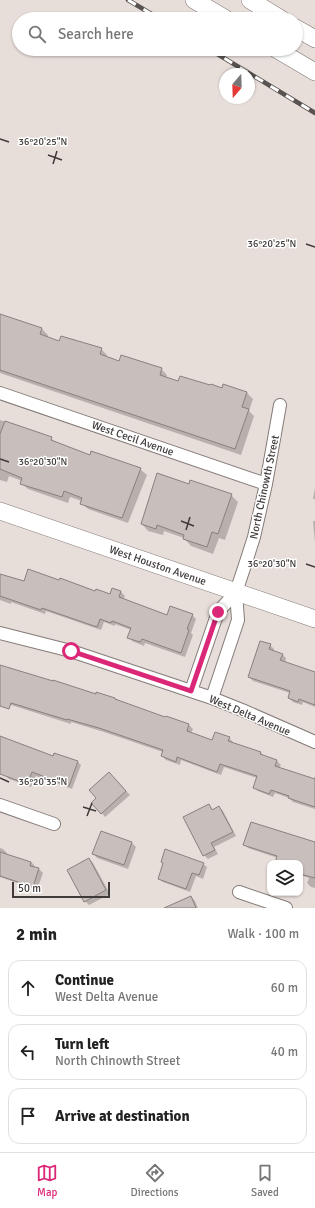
<!DOCTYPE html>
<meta charset="utf-8">
<style>
:root{--surface:#fff;--page:#f2f2f2;--text:#222;--muted:#767676;--line:#e0e0e0;--accent:#db2777}
body{margin:0;font-family:Signika,sans-serif;background:var(--page);color:var(--text)}
.controls{position:absolute;right:12px;bottom:12px;display:grid;overflow:hidden;border-radius:8px;box-shadow:0 1px 3px #0004}
.controls button{width:36px;height:36px;display:grid;place-items:center;padding:0;border:0;border-bottom:1px solid var(--line);background:var(--surface);color:var(--text);font:20px sans-serif}
.compass{position:absolute;left:219px;top:68px;width:36px;height:36px;border-radius:50%;background:var(--surface);box-shadow:0 1px 3px #0004;rotate:199deg}
.scale{position:absolute;left:12px;bottom:10px;width:98px;box-sizing:border-box;padding-left:4px;border:2px solid #3f3b3a;border-top:0;font-size:11px;line-height:14px;white-space:nowrap;color:#3f3b3a;-webkit-text-stroke:3px #fff;paint-order:stroke}
.stop{position:absolute;width:12px;height:12px;margin:-9px;border:3px solid #db2777;border-radius:50%;background:#fff}
.stop.end{background:#db2777;border-color:#fff;box-shadow:0 1px 4px #0008}
.list{margin:0;padding:0;list-style:none}
h2{display:flex;justify-content:space-between;align-items:center;height:52px;margin:0;padding:0 16px;font-size:17px}
h2 small{font-size:13px;font-weight:400;color:var(--muted)}
.list li{display:grid;grid-template-columns:26px 1fr auto;gap:12px;align-items:center;box-sizing:border-box;height:56px;margin:0 8px 8px;padding:0 8px;border:1px solid var(--line);border-radius:12px}
.list b{display:block;font-size:15px;white-space:nowrap}
.list p{margin:0;font-size:13px;white-space:nowrap;color:var(--muted)}
.list em{font-size:13px;font-style:normal;color:var(--muted)}
.icon{flex:none;width:22px;height:22px;fill:none;stroke:currentColor;stroke-width:2;stroke-linecap:round;stroke-linejoin:round}
.map{position:relative;flex:none;width:315px;height:908px;overflow:hidden}
.search{position:absolute;background:var(--surface);box-shadow:0 1px 3px #0004;left:12px;right:12px;top:12px;height:44px;display:flex;align-items:center;gap:10px;box-sizing:border-box;padding:0 14px;border-radius:22px;color:var(--muted);font-size:15px}
.sheet{height:244px;background:var(--surface)}
nav{display:flex;justify-content:space-around;align-items:center;box-sizing:border-box;height:56px;border-top:1px solid var(--line);background:var(--surface);font-size:11px;color:var(--muted)}
nav a{display:grid;justify-items:center;gap:2px}
nav .on{color:var(--accent)}
.map>svg:first-child{display:block}
.shadow{fill:#0003}
.building{fill:#c8bebb;stroke:#8a817e}
.lines{fill:none;stroke-linecap:round;stroke-linejoin:round}
.street-casing{stroke:#847b78;stroke-width:14}
.secondary-casing{stroke:#847b78;stroke-width:18}
.street{stroke:#fff;stroke-width:12}
.secondary{stroke:#fff;stroke-width:17}
.rail-casing{stroke:#585351;stroke-width:4.5}
.rail{stroke:#fff;stroke-width:3;stroke-dasharray:9;stroke-linecap:butt}
.route{stroke:#db2777;stroke-width:5}
.ticks{fill:none;stroke:#3f3b3a;stroke-width:1.5}
.labels{text-anchor:middle;stroke-width:3;stroke-linejoin:round;paint-order:stroke}
.street-label{font-size:11px;fill:#3f3b3a;stroke:#fff}
.ticks-label{font-size:10px;text-anchor:middle;fill:#3f3b3a;stroke:#fff;stroke-width:3;stroke-linejoin:round;paint-order:stroke}
</style>
<div class="map">
<svg width="315" height="908" viewBox="0 0 315 908">
<rect width="100%" height="100%" fill="#e7ddd9"/>
<path class="shadow" d="M2 316 42 329 48 335 47 338 60 342 101 349 107 355 106 358 120 362 161 369 167 375 166 378 179 383 223 389 224 385 247 393 253 399 249 411 254 416 241 455 0 373V322Z
M0 420 51 438 57 444 90 456 140 469 147 475 128 523 88 509 81 503 82 501 70 497 68 503 28 489 21 483 22 481 9 476 7 482 0 480Z
M190 485 231 495 238 502 225 540 219 538 213 554 191 546 184 538 164 531 163 535 148 531 142 524Z
M315 488V500L313 498Z
M313 521H315V543Z
M0 575 24 583 96 592 110 595 113 589 121 592 125 596 123 600 167 616 192 615 196 619 191 633 193 635 185 657 145 643 144 646 132 641 129 637 131 630 115 624V626L104 622 101 630 46 611 45 614 11 602V604L0 600Z
M270 645 274 649 273 652 282 654 286 658 285 663 315 673V707L303 702 302 705 293 702 289 698 290 693 253 681 249 677Z
M0 666 96 695 115 698 117 701 166 718V717L189 725 193 729 191 733 213 741 229 738 233 742 232 743 261 753 265 757 277 761 281 765 279 768 313 780 315 776V809L293 802 289 798 275 793 273 797 258 791 254 787 257 778 224 767 221 775 181 760 180 765 166 760 162 756 163 752 104 732 71 722V724L8 704 0 690Z
M0 737 54 757 78 762 81 765 72 789 36 776 31 787 9 779 5 775 0 765Z
M113 777 130 795 105 817 102 813Z
M209 805 213 810 219 807 223 811 236 836 214 847 218 854 208 859 204 855Z
M101 832 132 843 136 847 128 869 97 858 94 854Z
M245 844 315 846V888L311 887 307 883 309 878 300 875V863H276L278 858 248 848Z
M0 848 3 849 7 853V855L31 862 35 866 34 868 39 869 43 873 37 890 0 877Z
M89 859 93 863 110 894 89 905 85 901Z
M203 864 207 867 203 879 196 876 190 892 163 882 159 879Z
M191 897 195 901 198 908H171Z"/>
<path class="building" d="M0 314 42 328 40 334 59 341 61 336 102 348 100 354 119 361 121 355 162 368 160 375 178 381 180 376 210 385 211 384 222 388 223 384 247 392 242 407 249 409 235 449 0 370Z
M5 421 52 437 51 440 90 455 91 451 141 468 122 518 80 504 82 498 64 491 62 497 20 484 22 478 0 469V434Z
M157 473 189 484 190 480 232 494 218 534 212 532 207 547 183 539 184 535 157 525 156 529 141 524Z
M28 569 59 580 60 578 95 591 96 589 110 594 112 588 121 591 119 597 167 615 170 606 193 614 187 629 189 630 181 653 142 639 140 642 127 638 131 628 112 621 111 623 100 619 97 627 42 608 41 610 0 596V574L24 581Z
M260 641 271 644 269 649 283 654 280 660 315 672V705L299 699 298 702 288 698 290 691 248 677Z
M0 665 53 681V680L96 694V692L115 698V699L165 717 166 716 189 724 187 731 212 740 215 732 230 737 228 741 261 752 260 754 277 760 275 766 315 779V807L288 798 289 796 271 790 269 794 253 788 257 776 220 764 217 772 177 757 176 762 161 756 163 750 99 728 67 719V720L11 703 9 709 0 706Z
M0 736 53 756 54 753 78 761 69 786 32 772 27 784 0 774Z
M109 772 126 791 101 814 91 803 96 798 89 790Z
M209 804 212 810 219 806 233 832 211 843 215 850 203 856 183 817Z
M251 822 315 842V878L300 874V863H275L277 856 243 845Z
M101 831 132 842 124 865 92 854Z
M165 849 204 863 199 875 192 873 186 889 158 879 163 863 161 862Z
M0 852 31 862 30 866 39 868 33 887 0 876Z
M89 858 106 890 84 902 67 870Z
M191 896 196 908H164Z"/>
<g class="lines">
<defs>
<path id="street" d="M0 393 266 484
M0 633 71 651 212 698 242 710 315 742
M191 691 218 612 236 592 247 559 254 537 266 484 280 405
M212 698 238 620 236 592
M0 805 54 824
M239 892 286 908"/>
<path id="secondary" d="M194 0 226 19
M250 0 281 19
M296 28 315 39
M276 49 315 72
M0 511 315 619"/>
</defs>
<use href="#street" class="street-casing"/>
<use href="#secondary" class="secondary-casing"/>
<use href="#street" class="street"/>
<use href="#secondary" class="secondary"/>
<defs>
<path id="rail" d="M128 0 160 19
M209 49 315 113"/>
</defs>
<use href="#rail" class="rail-casing"/>
<use href="#rail" class="rail"/>
</g>
<g class="lines">
<path class="route" d="M71 651 191 691 218 612"/>
</g>
<path class="ticks" d="M0 139 9 142M48 155 62 160M53 164 57 151M306 244 315 247M0 459 9 462M181 521 194 526M186 530 190 517M306 564 315 567M0 778 9 782M83 807 96 811M87 816 92 803"/>
<g class="labels">
<g class="street-label">
<text transform="translate(133 438) rotate(19)" y="4">West Cecil Avenue</text>
<text transform="translate(264 487) rotate(-78)" y="4">North Chinowth Street</text>
<text transform="translate(158 565) rotate(19)" y="4">West Houston Avenue</text>
<text transform="translate(250 715) rotate(23)" y="4">West Delta Avenue</text>
</g>
</g>
<g class="ticks-label">
<text x="43" y="145">36°20'25"N</text>
<text x="272" y="247">36°20'25"N</text>
<text x="43" y="465">36°20'30"N</text>
<text x="272" y="567">36°20'30"N</text>
<text x="43" y="785">36°20'35"N</text>
</g>
</svg>
<div class="controls">
<button><svg class="icon" aria-label="layers" viewBox="0 0 24 24"><path d="M12 4l9 5-9 5-9-5zM3 14l9 5 9-5"/></svg></button>
</div>
<svg class="compass" viewBox="-18 -18 36 36"><path d="M0-13l5 13h-10z" fill="#e53935"/><path d="M0 13l5-13h-10z" fill="#767676"/></svg>
<div class="scale">50 m</div>
<div class="stop" style="left:71px;top:651px"></div>
<div class="stop end" style="left:218px;top:612px"></div>
<div class="search"><svg class="icon" aria-label="search" viewBox="0 0 24 24"><circle cx="10" cy="10" r="6"/><path d="M15 15l6 6"/></svg>Search here</div>
</div>
<section class="sheet">
<h2>2 min<small>Walk · 100 m</small></h2>
<ul class="list">
<li><svg class="icon" aria-label="ahead" viewBox="0 0 24 24"><path d="M12 20V5M6 11l6-6 6 6"/></svg><div><b>Continue</b><p>West Delta Avenue</p></div><em>60 m</em></li>
<li><svg class="icon" aria-label="left" viewBox="0 0 24 24"><path d="M17 20v-9H6M10 6l-5 5 5 5"/></svg><div><b>Turn left</b><p>North Chinowth Street</p></div><em>40 m</em></li>
<li><svg class="icon" aria-label="arrive" viewBox="0 0 24 24"><path d="M6 21V4h12l-3 4 3 4H6"/></svg><div><b>Arrive at destination</b></div></li>
</ul>
</section>
<nav>
<a class="on"><svg class="icon" aria-label="map" viewBox="0 0 24 24"><path d="M3 6l6-2 6 2 6-2v14l-6 2-6-2-6 2zM9 4v14M15 6v14"/></svg>Map</a>
<a><svg class="icon" aria-label="directions" viewBox="0 0 24 24"><path d="M12 3l9 9-9 9-9-9zM9 14v-3h6M13 9l2 2-2 2"/></svg>Directions</a>
<a><svg class="icon" aria-label="saved" viewBox="0 0 24 24"><path d="M7 4h10v16l-5-4-5 4z"/></svg>Saved</a>
</nav>
